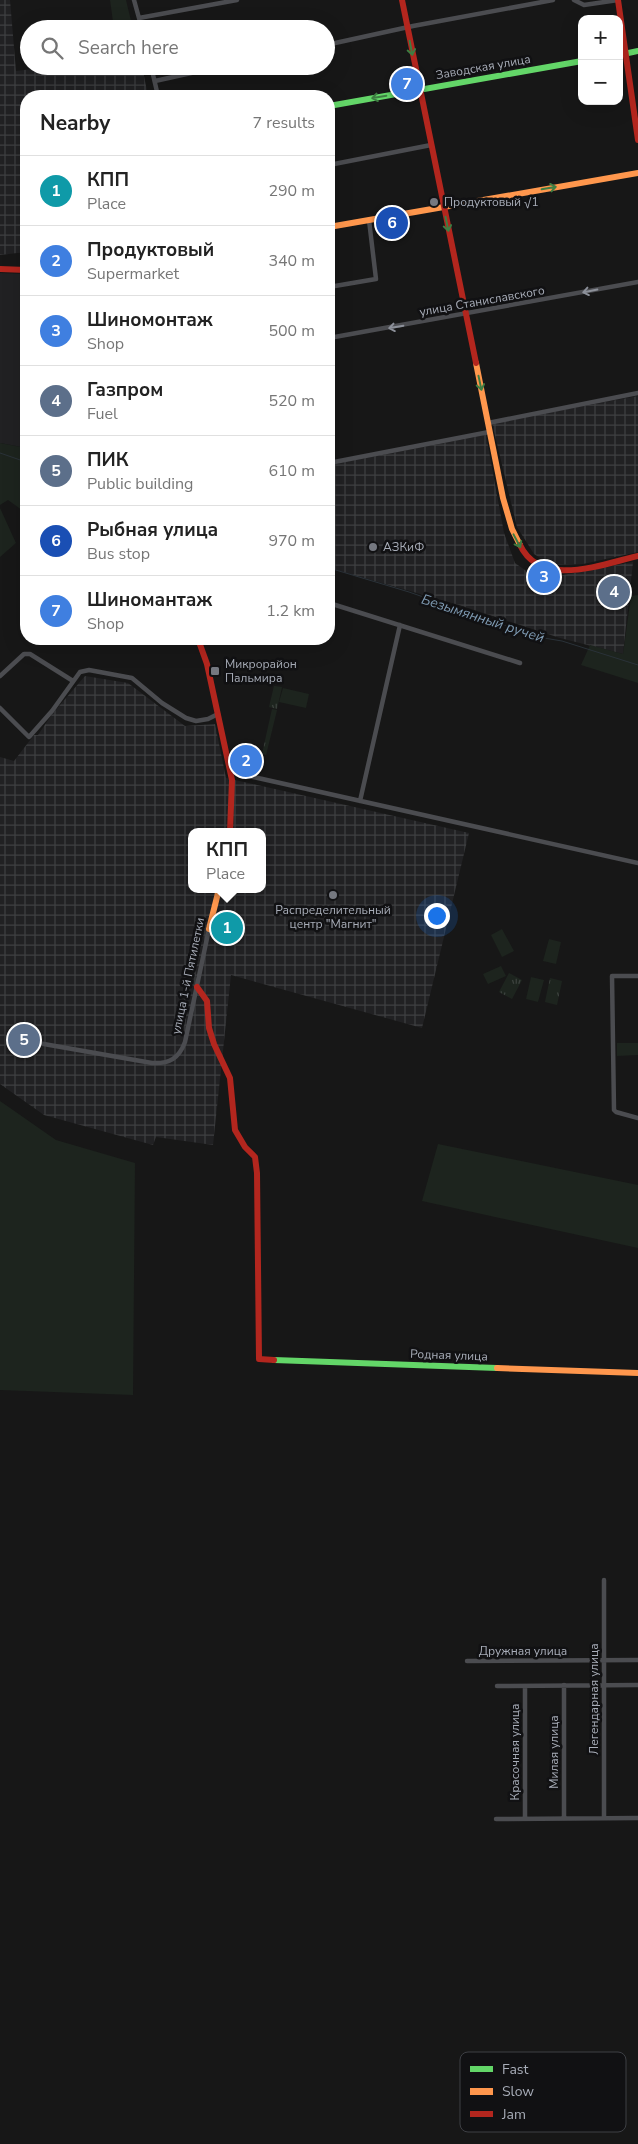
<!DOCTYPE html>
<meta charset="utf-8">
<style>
:root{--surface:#fff;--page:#f2f2f2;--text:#222;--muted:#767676;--line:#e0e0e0;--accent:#757880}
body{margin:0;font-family:"Nunito Sans",sans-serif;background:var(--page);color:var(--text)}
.controls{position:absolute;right:15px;top:15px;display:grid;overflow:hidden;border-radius:10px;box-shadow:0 5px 20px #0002}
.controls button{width:45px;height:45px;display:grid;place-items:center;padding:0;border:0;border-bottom:1px solid var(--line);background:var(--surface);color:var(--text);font:25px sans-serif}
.you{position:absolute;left:436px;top:915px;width:18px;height:18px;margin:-12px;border:4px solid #fff;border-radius:50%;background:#1a73e8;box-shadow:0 0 0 8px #1a73e833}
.badge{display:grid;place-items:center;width:32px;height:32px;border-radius:50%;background:var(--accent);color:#fff;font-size:16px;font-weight:700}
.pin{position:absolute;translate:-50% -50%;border:2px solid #fff;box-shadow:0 1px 5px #0006}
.popup{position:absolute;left:188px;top:828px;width:78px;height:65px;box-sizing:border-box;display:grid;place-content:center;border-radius:10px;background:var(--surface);filter:drop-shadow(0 1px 4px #0005);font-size:16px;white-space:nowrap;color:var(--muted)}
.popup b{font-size:19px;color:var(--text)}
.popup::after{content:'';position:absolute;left:50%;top:100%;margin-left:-10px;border:10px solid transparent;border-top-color:var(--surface)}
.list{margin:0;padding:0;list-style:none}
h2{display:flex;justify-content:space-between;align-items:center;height:65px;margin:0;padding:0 20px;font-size:21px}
h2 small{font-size:16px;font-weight:400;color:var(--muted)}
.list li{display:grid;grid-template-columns:32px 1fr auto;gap:15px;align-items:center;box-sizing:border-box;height:70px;padding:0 20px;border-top:1px solid var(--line)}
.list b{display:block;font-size:19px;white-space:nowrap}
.list p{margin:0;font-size:16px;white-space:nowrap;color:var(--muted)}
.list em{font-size:16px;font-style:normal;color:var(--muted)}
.icon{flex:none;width:28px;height:28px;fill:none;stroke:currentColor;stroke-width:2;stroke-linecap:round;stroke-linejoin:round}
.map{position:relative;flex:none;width:638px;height:2144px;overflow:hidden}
.search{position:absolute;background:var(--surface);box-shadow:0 5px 20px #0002;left:20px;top:20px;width:315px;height:55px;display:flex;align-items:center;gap:12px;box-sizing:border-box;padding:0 18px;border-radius:28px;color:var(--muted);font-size:19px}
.panel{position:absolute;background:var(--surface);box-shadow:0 5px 20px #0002;left:20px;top:90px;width:315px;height:555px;border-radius:20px}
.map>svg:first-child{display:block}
.built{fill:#212123}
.industrial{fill:url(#industrial-grid);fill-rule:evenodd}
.green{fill:#1d241e}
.park{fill:url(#park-tufts)}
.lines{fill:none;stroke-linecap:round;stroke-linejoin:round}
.stream{stroke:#2a3239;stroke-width:1}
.street{stroke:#4b4c50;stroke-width:4.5}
.fast{stroke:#63d668;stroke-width:6}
.slow{stroke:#ff974d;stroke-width:6}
.jam{stroke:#b3261e;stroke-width:6}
.oneway{stroke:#3e7d42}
.oneway2{stroke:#8c9099}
.poi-dot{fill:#757880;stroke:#111113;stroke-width:2}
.labels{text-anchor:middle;stroke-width:5;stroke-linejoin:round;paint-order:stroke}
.street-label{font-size:12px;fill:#a8adb8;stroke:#111113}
.poi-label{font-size:12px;fill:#a8adb8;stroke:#111113;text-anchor:start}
.water-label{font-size:14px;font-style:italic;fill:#7f9bb3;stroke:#111113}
.key{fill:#111113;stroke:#3e4045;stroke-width:1}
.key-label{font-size:14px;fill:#a8adb8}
</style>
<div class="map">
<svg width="638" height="2144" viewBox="0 0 638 2144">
<defs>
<pattern id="industrial-grid" width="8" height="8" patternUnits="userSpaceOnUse" patternTransform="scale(1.25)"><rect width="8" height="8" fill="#212123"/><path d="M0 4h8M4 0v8" fill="none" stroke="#3e3f41"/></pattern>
<pattern id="park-tufts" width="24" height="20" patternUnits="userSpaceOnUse" patternTransform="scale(1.25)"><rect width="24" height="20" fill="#1d241e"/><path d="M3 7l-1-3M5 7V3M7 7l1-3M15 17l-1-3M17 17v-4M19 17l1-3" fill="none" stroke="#3b413d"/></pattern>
</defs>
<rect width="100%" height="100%" fill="#171717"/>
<path class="built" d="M0 273 26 274V448L0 443Z"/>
<path class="industrial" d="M0 0H10L16 71 56 66H142L148 96H26V252L0 255Z
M638 396V552L583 564 551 565 534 554 517 527 492 423Z
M486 435 504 533 515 563 532 575 552 577 633 562 623 654 560 638 459 605 329 568V465Z
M85 676 128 683 185 726 215 724 226 778 469 833 422 1028 231 975 213 1145 156 1137 153 1145 44 1115 0 1084V757L14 761 34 735H38L53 713ZM192 832H262V889H192Z"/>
<path class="green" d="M110 0H126L133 29H114Z
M0 443 26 448V513L8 500 0 505Z
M0 508 16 543 0 557Z
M638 595V683L581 665 590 645 623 654 631 596Z
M283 688 309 694 306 708 279 702Z
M502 929 514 951 502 957 491 935Z
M549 939 561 942 556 964 543 961Z
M501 966 506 976 488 984 483 974Z
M531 977 544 980 538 1002 526 999Z
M617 1043H638V1055L617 1056Z
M0 1101 56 1140 135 1163 133 1395 0 1390Z
M438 1144 638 1185V1248L422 1201Z"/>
<path class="park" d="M274 686 282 687 277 709 269 707Z
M272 709 277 710 266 755 262 754Z
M509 973 522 980 512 999 499 992Z
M550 978 562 981 557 1005 545 1002Z"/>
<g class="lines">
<path class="stream" d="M0 453 26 462
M329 568 409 592 538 637 562 641 638 665"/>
<path class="street" d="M134 0 142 29
M574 0 584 5 618 0
M139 18 237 0
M326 45 413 26 553 0
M151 66 158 96
M155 81 223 66
M329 165 431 145
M329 287 376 279 369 220
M329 338 638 282
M488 423 638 393
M329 463 489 432
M329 603 520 663
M0 676 24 654H30L73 681
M0 708 29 737 52 711 80 672 89 670 132 678 162 703 186 718 196 721 208 719 218 714
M231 772 638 863
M360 801 400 625
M638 976H612L614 1110 616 1112 638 1118
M21 1040 152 1063C170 1064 179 1058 185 1042L209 929
M467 1661 638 1660
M564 1685V1818
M497 1686 638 1685
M525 1686V1818
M604 1818V1580
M496 1819 638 1818"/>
<path class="fast" d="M619 55 638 51
M329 106 582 61
M274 1360 497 1368"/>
<path class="slow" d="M329 227 638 173
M476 363 503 498 512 529 520 545
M209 929 219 889
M497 1368 638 1373"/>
<path class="jam" d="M402 0 476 363
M618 0 638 140
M0 269 26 270
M520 545C541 589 602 564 638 556
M198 639 207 664 232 780 230 832
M197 987 207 1001 209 1028 214 1044 230 1078 235 1130 245 1147 255 1157 257 1173 259 1359 274 1360"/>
</g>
<defs><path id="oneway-shaft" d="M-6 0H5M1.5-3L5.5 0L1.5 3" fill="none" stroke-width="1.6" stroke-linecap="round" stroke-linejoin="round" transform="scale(1.25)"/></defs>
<g class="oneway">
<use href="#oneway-shaft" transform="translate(411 48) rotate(79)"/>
<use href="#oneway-shaft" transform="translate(379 97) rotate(170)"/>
<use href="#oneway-shaft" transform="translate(549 188) rotate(-10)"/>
<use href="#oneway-shaft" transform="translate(447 224) rotate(78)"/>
<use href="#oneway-shaft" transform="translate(480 383) rotate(78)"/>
<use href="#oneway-shaft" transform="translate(517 541) rotate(62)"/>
</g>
<g class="oneway2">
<use href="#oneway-shaft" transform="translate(590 291) rotate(169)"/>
<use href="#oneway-shaft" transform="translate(396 327) rotate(170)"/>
</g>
<g class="poi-dot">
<circle cx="434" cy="202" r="5"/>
<circle cx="373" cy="547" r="5"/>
<rect x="210" y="666" width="10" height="10" rx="2.5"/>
<circle cx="333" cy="895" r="5"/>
</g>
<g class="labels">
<g class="street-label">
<text transform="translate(483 67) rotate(-10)" y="4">Заводская улица</text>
<text transform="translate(482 301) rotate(-10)" y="4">улица Станиславского</text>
<text transform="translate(188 976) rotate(-78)" y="4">улица 1-й Пятилетки</text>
<text transform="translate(449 1355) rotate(2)" y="4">Родная улица</text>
<text x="523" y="1655">Дружная улица</text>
<text transform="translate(594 1699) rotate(-90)" y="4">Легендарная улица</text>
<text transform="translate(515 1752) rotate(-90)" y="4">Красочная улица</text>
<text transform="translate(554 1752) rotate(-90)" y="4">Милая улица</text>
</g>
<g class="poi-label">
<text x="444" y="206">Продуктовый √1</text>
<text x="383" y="551">АЗКиФ</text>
<text x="225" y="668">Микрорайон<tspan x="225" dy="14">Пальмира</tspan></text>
<text x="333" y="914" text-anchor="middle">Распределительный<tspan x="333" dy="14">центр "Магнит"</tspan></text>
</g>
<g class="water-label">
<text transform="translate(483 618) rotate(18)" y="5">Безымянный ручей</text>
</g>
</g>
<rect x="460" y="2052" width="166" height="80" rx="8" class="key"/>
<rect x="470" y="2066" width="23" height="6" fill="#63d668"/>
<rect x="470" y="2088" width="23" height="7" fill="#ff974d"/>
<rect x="470" y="2111" width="23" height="6" fill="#b3261e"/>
<g class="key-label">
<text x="502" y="2074">Fast</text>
<text x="502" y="2096">Slow</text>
<text x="502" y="2119">Jam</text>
</g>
</svg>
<div class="controls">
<button>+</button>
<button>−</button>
</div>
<div class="you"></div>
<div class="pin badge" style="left:227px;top:928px;background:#0f9aa8">1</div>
<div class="popup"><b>КПП</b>Place</div>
<div class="pin badge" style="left:246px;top:761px;background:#3f7fe0">2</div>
<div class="pin badge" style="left:544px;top:577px;background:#3f7fe0">3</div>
<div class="pin badge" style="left:614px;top:592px;background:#5c6f8a">4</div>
<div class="pin badge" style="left:24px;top:1040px;background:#5c6f8a">5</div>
<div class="pin badge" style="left:392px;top:223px;background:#1a4fb4">6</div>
<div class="pin badge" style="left:407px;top:84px;background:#3f7fe0">7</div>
<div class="search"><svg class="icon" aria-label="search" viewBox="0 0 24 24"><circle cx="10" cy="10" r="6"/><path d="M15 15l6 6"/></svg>Search here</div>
<section class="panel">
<h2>Nearby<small>7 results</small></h2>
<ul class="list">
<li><span class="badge" style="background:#0f9aa8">1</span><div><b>КПП</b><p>Place</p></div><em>290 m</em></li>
<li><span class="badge" style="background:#3f7fe0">2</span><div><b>Продуктовый</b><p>Supermarket</p></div><em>340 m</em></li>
<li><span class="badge" style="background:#3f7fe0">3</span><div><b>Шиномонтаж</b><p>Shop</p></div><em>500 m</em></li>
<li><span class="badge" style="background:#5c6f8a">4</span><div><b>Газпром</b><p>Fuel</p></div><em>520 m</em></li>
<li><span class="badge" style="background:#5c6f8a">5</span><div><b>ПИК</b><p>Public building</p></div><em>610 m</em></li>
<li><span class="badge" style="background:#1a4fb4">6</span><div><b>Рыбная улица</b><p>Bus stop</p></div><em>970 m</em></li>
<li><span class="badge" style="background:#3f7fe0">7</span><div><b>Шиномантаж</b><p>Shop</p></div><em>1.2 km</em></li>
</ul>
</section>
</div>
